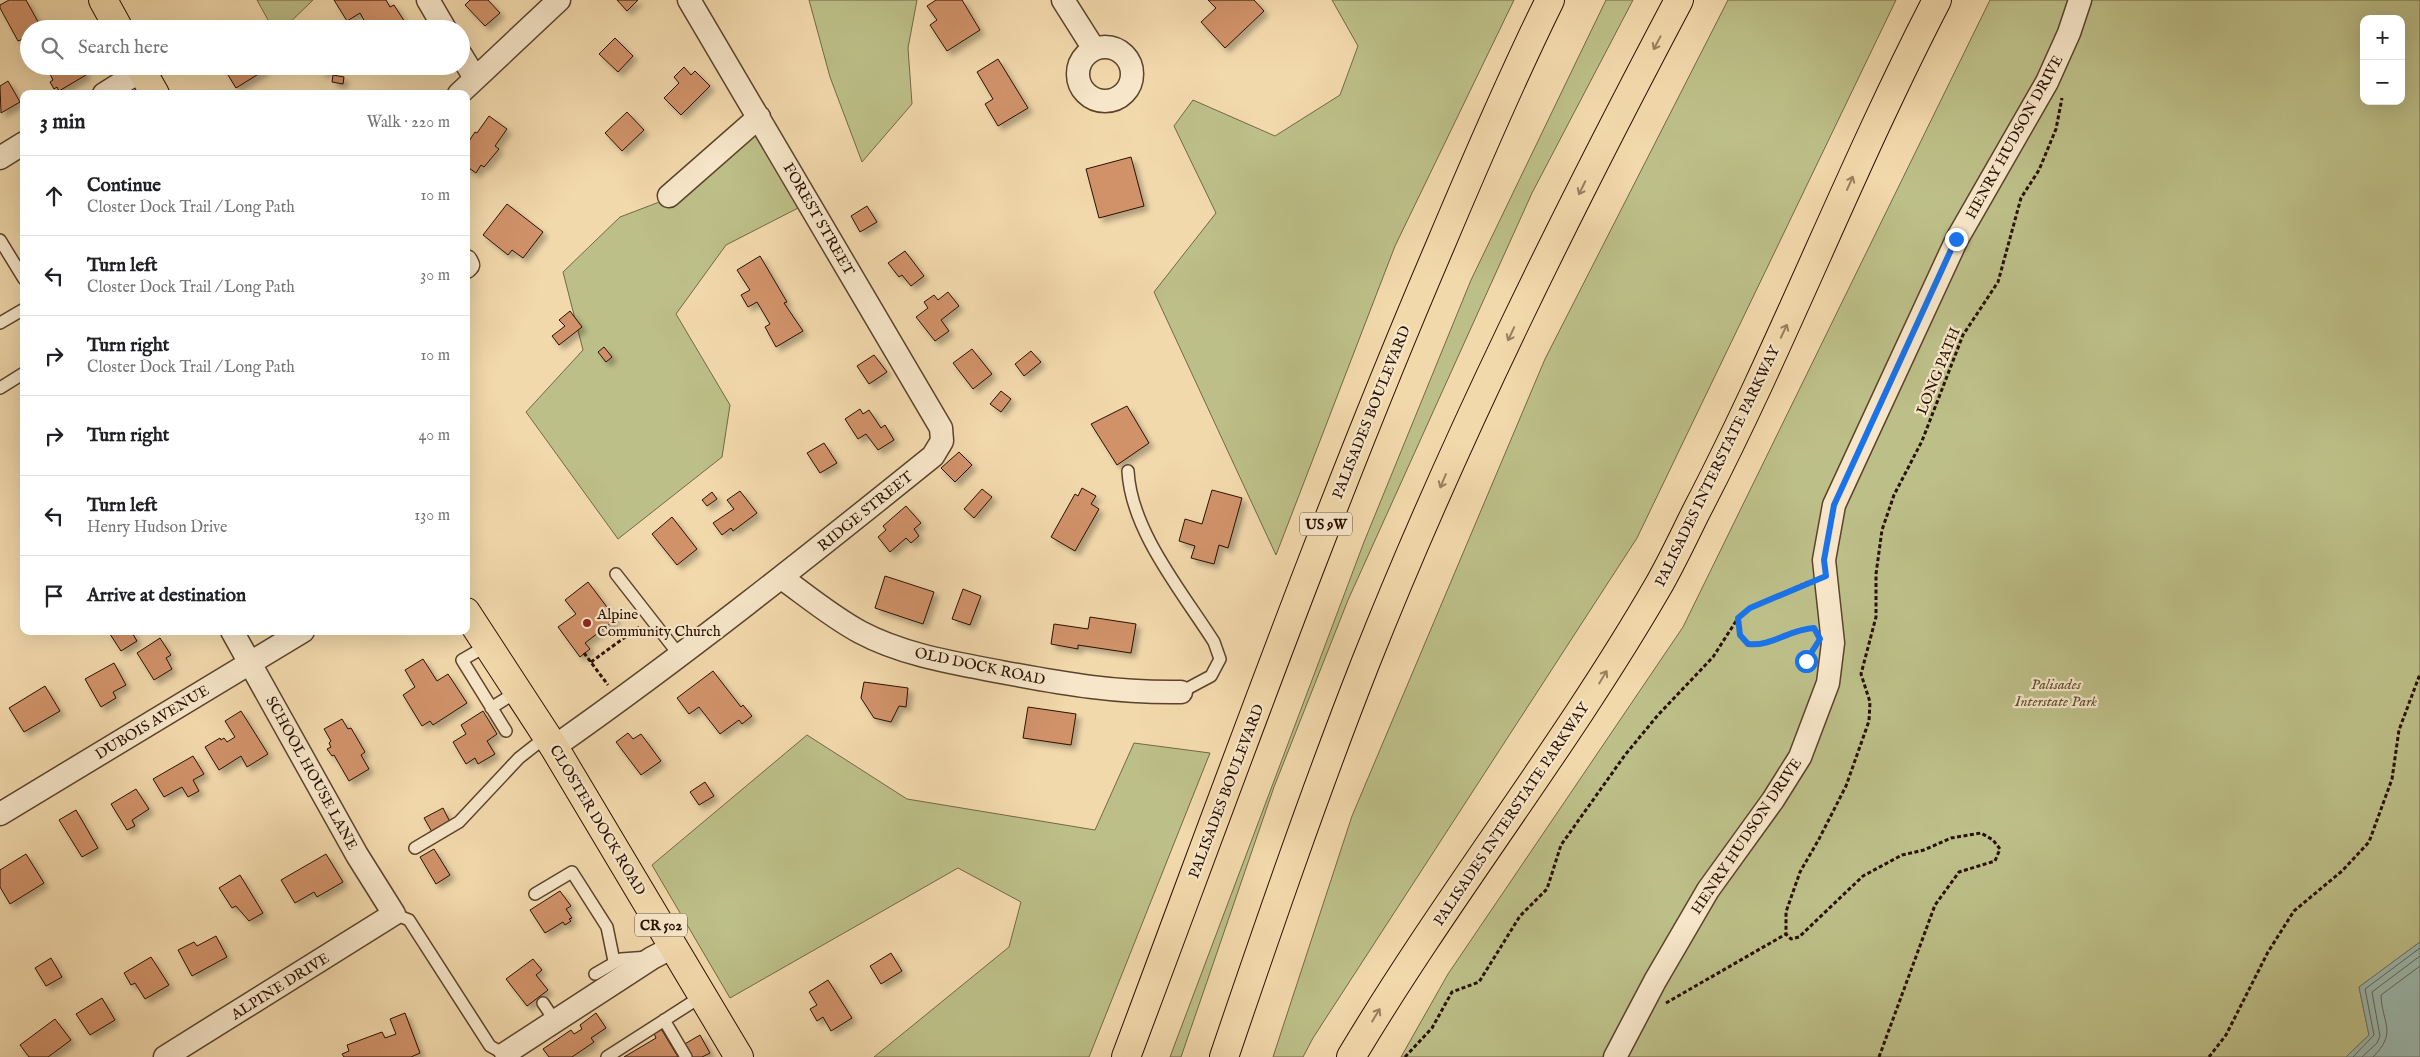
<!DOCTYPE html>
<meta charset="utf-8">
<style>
:root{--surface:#fff;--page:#f2f2f2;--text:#202124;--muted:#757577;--line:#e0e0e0}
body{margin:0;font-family:"IM FELL English",serif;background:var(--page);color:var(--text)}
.controls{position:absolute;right:15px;top:15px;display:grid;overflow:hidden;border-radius:10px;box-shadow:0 5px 20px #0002}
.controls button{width:45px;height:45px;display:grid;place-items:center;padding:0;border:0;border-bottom:1px solid var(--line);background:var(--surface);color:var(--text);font:25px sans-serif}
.stop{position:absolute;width:15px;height:15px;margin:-11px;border:4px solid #1a73e8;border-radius:50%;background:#fff}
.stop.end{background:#1a73e8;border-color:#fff;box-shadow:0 1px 5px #0008}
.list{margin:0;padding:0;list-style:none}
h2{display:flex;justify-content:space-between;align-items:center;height:65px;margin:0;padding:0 20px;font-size:21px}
h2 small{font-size:16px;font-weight:400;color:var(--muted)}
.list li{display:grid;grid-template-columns:32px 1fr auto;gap:15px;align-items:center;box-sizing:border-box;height:80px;padding:0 20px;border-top:1px solid var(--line)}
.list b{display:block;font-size:19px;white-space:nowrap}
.list p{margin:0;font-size:16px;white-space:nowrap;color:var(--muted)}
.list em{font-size:16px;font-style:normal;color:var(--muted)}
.icon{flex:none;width:28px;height:28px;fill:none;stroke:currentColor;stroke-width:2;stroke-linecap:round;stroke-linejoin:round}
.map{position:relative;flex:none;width:2420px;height:1057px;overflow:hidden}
.search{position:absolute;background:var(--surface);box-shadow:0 5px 20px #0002;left:20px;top:20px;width:450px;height:55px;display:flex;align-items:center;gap:12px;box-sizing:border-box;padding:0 18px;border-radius:28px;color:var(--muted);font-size:19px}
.panel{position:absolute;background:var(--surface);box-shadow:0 5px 20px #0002;left:20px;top:90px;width:450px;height:545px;border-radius:10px}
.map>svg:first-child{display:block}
.green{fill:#bdbf88;stroke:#736844;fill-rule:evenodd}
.water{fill:#9cb9af;stroke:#6e7669}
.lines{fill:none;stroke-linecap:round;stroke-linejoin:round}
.shore{stroke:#626558;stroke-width:1}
.building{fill:#d1926b;stroke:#291100;filter:url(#shadow)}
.lane-casing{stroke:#5b432b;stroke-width:14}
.street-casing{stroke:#5b432b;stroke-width:25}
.primary-casing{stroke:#291100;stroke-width:30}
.highway-casing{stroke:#291100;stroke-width:30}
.path{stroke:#291100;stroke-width:3;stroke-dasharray:4 2.5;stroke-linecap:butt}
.lane{stroke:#f7e6c9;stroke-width:11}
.street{stroke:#f7e6c9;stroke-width:22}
.primary{stroke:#f2d9ac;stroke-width:28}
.highway{stroke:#f2d9ac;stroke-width:28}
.oneway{stroke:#987f5f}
.route{stroke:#1a73e8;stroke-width:6}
.poi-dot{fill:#8f2418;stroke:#f7e6c9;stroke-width:2}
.labels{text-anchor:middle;stroke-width:4.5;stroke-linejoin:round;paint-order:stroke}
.shield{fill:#f7e6c9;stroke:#67513c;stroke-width:1}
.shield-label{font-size:14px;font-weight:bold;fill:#291100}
.street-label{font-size:15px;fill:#291100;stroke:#f7e6c9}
.poi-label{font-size:15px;fill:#291100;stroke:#f7e6c9;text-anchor:start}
.park-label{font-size:15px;font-style:italic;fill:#5d4e30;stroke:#f7e6c9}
</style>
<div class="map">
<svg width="2420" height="1057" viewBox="0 0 2420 1057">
<defs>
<filter id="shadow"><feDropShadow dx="4.5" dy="4.5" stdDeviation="2.5" flood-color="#0004"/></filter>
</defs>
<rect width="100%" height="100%" fill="#f2d9ac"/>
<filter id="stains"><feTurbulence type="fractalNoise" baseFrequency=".004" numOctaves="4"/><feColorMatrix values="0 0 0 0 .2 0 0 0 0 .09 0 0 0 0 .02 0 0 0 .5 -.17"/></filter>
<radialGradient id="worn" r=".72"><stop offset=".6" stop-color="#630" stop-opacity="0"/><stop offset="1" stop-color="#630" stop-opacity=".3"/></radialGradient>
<path class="green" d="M257 0H313L283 29H273Z
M809 0H917L908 48 912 104 862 162 830 77Z
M1332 0H1514L1395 246 1276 555 1154 292 1216 213 1174 126 1193 100 1275 136 1340 95 1358 46Z
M1606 0H1633L1532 193 1348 600 1274 787 1181 1057H1170L1364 542 1471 280Z
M1728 0H1896L1637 538 1313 1038 1303 1057H1273L1352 816 1545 359Z
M1990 0H2420V942L2359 987 2369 1035 2346 1057H1401L1448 974 1683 627ZM2364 19H2401V101H2364Z
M752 131 802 206 726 245 676 314 730 405 722 457 618 539 526 412 583 350 563 272 620 217 675 196Z
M807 735 907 799 1095 830 1134 743 1210 753 1089 1057H874L1009 947 1021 902 958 868 730 998 652 865Z"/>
<path class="water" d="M2420 942V1057H2346L2369 1035 2359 987Z"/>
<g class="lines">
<path class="shore" d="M2353 1057 2374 1035 2365 989 2420 948
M2362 1057 2377 1043 2380 1036 2372 992 2420 956
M2373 1057C2398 1032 2382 1024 2381 995L2420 966"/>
</g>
<path class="building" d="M9 0H26L42 29H29V49L23 39 18 41 0 8V5Z
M334 0H386L390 7 394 5 408 27 369 29 360 13 347 21Z
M470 0H488L500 13 485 26 465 5Z
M617 0H638L627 11Z
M936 0H962L980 30 947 51 930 25 937 20 927 6Z
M1208 0H1254L1264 11 1225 48 1201 22 1216 8Z
M615 38 633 56 618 72 599 54Z
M998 59 1028 108 998 126 985 104 993 99 977 72Z
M85 66 82 68 86 75 59 91 57 87 54 89 50 82 53 80 49 72 58 66Z
M231 66H262L265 70 236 88 225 70Z
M319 66H335L323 73Z
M684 67 691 75 695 71 710 86 681 115 664 98 679 83 674 77Z
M333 75 344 77 343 84 332 82Z
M8 81 20 102 1 113 0 86Z
M627 112 644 130 622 151 605 133Z
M489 116 507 129 495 146 499 149 484 167 481 165 476 173 469 168 466 171V138L469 141 475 132 477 133Z
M1131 157 1144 206 1099 218 1086 169Z
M507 204 543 232 523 258 512 250 508 255 483 235Z
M867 206 877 222 860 232 851 216Z
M905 251 924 276 911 286 902 275 899 277 888 263Z
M760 256 787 302 784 303 803 331 776 347 765 327 770 324 757 302 748 307 741 295 750 290 737 270Z
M948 292 959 306 941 320 949 331 935 341 916 317 928 308 924 302 934 295 938 300Z
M570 311 582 327 559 345 552 336 565 326 559 320Z
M604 347 612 357 606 362 598 352Z
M972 349 992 374 973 389 953 363Z
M1031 351 1041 362 1024 376 1015 364Z
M874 355 887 372 869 384 857 366Z
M1001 391 1011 399 1001 412 990 404Z
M1127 406 1149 443 1117 465 1091 424Z
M860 409 863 414 869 410 881 428 885 425 894 440 878 450 866 434 858 439 845 419Z
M824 443 837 463 820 473 807 453Z
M959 452 972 465 955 482 941 468Z
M1082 488 1096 496 1091 504 1099 509 1075 551 1051 537 1075 494 1078 496Z
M982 489 992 497 974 518 964 509Z
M1212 490 1242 498 1228 548 1219 545 1214 564 1191 558 1195 546 1179 541 1185 519 1202 524Z
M740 491 757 513 733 531 731 528 722 535 713 523 734 509 727 500Z
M712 492 717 499 707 506 702 500Z
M906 506 921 523 914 529 919 536 911 543 906 538 890 552 878 537 886 530 883 526Z
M672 517 697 549 677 565 652 534Z
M885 576 934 592 923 624 875 608Z
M588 582 616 619 585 643 590 649 580 657 558 627 576 614 565 600Z
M963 589 981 596 970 625 952 619Z
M1090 617 1136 624 1131 653 1078 645V649L1051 644 1054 624 1088 629Z
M108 631H131L137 641 121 651Z
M160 638 171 655 166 658 172 669 154 680 137 653Z
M423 659 437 681 448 674 467 703 433 725 430 721 422 726 403 695 415 687 405 670Z
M114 663 126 685 113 692 116 698 101 707 85 679Z
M713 671 741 707 743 705 752 716 742 724 739 720 720 734 699 707 689 714 677 698Z
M864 682 908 688 906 707 899 706 891 722 874 718 861 698Z
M45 686 60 711 24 732 9 708Z
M1028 707 1076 714 1071 745 1023 738Z
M241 711 268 754 247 767 241 756 219 770 205 747 220 738 221 740 224 738 227 742 235 737 225 721Z
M483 711 497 734 487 741 495 754 478 764 475 758 466 764 453 742 466 734 461 725Z
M342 719 348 729 351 728 365 752 361 755 369 769 349 781 334 755 332 756 327 749 331 747 329 743 331 741 324 729Z
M628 733 633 739 641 734 661 761 641 775 616 742Z
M193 756 204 774 193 780 199 791 188 797 182 787 164 797 153 779Z
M705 782 714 796 699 805 690 792Z
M136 789 149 809 132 820 135 826 127 830 111 804Z
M443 808 450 822 432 832 424 818Z
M76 810 98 848 82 857 59 820Z
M434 849 450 875 436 884 420 857Z
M26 854 44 883 10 904 0 887V870Z
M326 854 343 882 317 897 314 892 295 903 281 880Z
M240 875 263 913 249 921 236 906 232 908 219 888Z
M560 891 571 906 566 909 572 918 569 919 571 921 565 925 563 922 545 933 530 910Z
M216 936 227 957 192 976 178 950 194 942 197 946Z
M891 953 902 971 881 984 870 966Z
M151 957 169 985 145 999 135 983 131 985 124 973Z
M51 958 62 977 46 986 35 968Z
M533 959 542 970 536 975 548 990 527 1006 506 979Z
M828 980 852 1018 831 1031 823 1017 817 1021 810 1009 817 1005 809 992Z
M102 998 115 1020 90 1035 76 1014Z
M405 1013 420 1053 411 1057H344L342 1054 349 1051 347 1045 382 1032 385 1038 396 1034 390 1019Z
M596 1013 606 1028 591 1038 594 1042 572 1057H549L543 1049 571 1030 574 1034 582 1029 580 1025Z
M55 1019 71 1040 48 1057H29L20 1045Z
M660 1027 678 1057H624L656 1038 653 1031Z
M700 1035 710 1053 702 1057H690L683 1045Z"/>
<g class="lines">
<defs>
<path id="lane" d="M0 240 24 279
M0 323 24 309
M0 388 24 373
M1128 471C1131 531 1183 593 1214 642L1220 659 1211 676 1181 692
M616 574 680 656
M488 645 462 660 506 731
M491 708 518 691
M415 848 459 822 519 758 547 736
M535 894 572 872 607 927 614 961
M394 914 409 920 490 1046 508 1056
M595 974 621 959 649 957
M543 1003 555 1021
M664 1020 686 1057
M607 1057 702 996"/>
<path id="street" d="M428 0 445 29
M1063 0 1094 49
M1078 74a27 27 0 1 1 54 0a27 27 0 1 1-54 0Z
M461 55 475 78
M104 94 142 70
M459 94 559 0
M0 158 24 143
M669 196 759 117
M466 261 468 265 466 267
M782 578C807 596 832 617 860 632 903 655 954 663 1001 672 1065 684 1116 693 1181 692
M554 747C685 655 809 556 933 456L942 441 941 428 689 0
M0 814 303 631
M506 1053 652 958 673 947
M165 1057 394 914 357 855 232 631
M1615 1057 1655 981 1708 890 1773 800 1800 757 1828 683 1833 643 1824 560 1834 505 1957 239 2047 82 2069 33 2080 0"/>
<path id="primary" d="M103 0 119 29
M139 66 155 94
M466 612 554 747 739 1057
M1126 1057C1228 786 1326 512 1440 246 1475 163 1510 81 1550 0"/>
<path id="highway" d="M1224 1057C1269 925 1314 794 1365 664 1455 437 1565 216 1679 0
M1351 1057C1447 896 1563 750 1657 588 1671 564 1683 538 1696 512 1783 345 1850 168 1937 0"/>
</defs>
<use href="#lane" class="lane-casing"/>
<use href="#street" class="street-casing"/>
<use href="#primary" class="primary-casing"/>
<use href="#highway" class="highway-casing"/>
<path class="path" d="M1738 618 1740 635 1748 644C1770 647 1789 628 1812 628
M584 653 608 685
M591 662 639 627
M1811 666 1806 661 1811 654
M1666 1003 1786 934
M1405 1057 1432 1028 1452 992 1479 982 1520 916 1547 889 1561 845 1625 755 1658 715 1713 657 1738 618 1750 608 1808 582
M1879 1057 1935 905 1959 872 1995 861 2000 849 1993 840 1981 833 1951 838 1924 850 1902 855 1863 876 1799 937 1791 939 1786 934V912L1800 872 1819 839 1846 786 1869 721 1870 702 1861 674 1876 617V574L1882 530 1894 495 1922 441 1963 335 1998 282 2021 198 2039 170 2056 129 2062 98
M2209 1057 2226 1035 2268 952 2294 911 2342 871 2369 842 2392 779 2399 730 2420 674"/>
<use href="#lane" class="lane"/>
<use href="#street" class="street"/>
<use href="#primary" class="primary"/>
<use href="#highway" class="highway"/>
</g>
<defs><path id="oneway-shaft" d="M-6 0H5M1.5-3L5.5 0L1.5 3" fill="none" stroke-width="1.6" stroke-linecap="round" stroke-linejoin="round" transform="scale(1.25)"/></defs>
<g class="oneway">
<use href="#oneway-shaft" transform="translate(1657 43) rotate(118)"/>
<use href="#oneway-shaft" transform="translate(1850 183) rotate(-66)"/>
<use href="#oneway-shaft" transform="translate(1582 188) rotate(116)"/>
<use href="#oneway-shaft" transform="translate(1784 331) rotate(-65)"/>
<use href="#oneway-shaft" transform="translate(1511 334) rotate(115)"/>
<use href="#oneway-shaft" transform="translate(1443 481) rotate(113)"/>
<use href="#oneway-shaft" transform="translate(1603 677) rotate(-59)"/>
<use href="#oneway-shaft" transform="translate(1376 1015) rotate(-59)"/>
</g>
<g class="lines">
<path class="route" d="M1806 661 1820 639 1814 628C1790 629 1771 647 1748 644L1740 635 1738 618 1750 608 1826 576 1824 560 1834 505 1956 239"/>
</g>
<circle class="poi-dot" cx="587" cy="623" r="5"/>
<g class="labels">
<g class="shield">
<rect x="1300" y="512.5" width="52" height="23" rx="4"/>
<rect x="635" y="913.5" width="52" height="23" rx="4"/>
</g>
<g class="shield-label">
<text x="1326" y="529">US 9W</text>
<text x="661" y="930">CR 502</text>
</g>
<g class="street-label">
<text transform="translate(2014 137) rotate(-61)" y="5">HENRY HUDSON DRIVE</text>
<text transform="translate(819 219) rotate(60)" y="5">FOREST STREET</text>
<text transform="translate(1938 371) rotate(-68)" y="5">LONG PATH</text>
<text transform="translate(1371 412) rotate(-68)" y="5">PALISADES BOULEVARD</text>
<text transform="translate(1717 466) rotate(-64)" y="5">PALISADES INTERSTATE PARKWAY</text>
<text transform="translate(865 511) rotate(-39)" y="5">RIDGE STREET</text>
<text transform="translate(980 666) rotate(12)" y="5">OLD DOCK ROAD</text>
<text transform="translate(152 722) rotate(-31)" y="5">DUBOIS AVENUE</text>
<text transform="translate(312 773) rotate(61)" y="5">SCHOOL HOUSE LANE</text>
<text transform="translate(1226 791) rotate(-69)" y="5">PALISADES BOULEVARD</text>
<text transform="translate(1511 814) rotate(-56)" y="5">PALISADES INTERSTATE PARKWAY</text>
<text transform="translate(598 820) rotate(59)" y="5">CLOSTER DOCK ROAD</text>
<text transform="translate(1746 836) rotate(-56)" y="5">HENRY HUDSON DRIVE</text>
<text transform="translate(280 986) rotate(-32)" y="5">ALPINE DRIVE</text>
</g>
<g class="poi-label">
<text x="597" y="619">Alpine<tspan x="597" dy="17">Community Church</tspan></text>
</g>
<g class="park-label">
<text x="2056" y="689">Palisades<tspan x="2056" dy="17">Interstate Park</tspan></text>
</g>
</g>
<rect width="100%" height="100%" filter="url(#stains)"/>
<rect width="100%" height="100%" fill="url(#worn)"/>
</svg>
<div class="controls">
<button>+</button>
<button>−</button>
</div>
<div class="stop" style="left:1806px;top:661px"></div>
<div class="stop end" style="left:1956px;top:239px"></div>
<div class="search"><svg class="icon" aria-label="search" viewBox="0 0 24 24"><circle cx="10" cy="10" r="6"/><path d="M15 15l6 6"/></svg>Search here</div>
<section class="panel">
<h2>3 min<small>Walk · 220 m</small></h2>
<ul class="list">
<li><svg class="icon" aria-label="ahead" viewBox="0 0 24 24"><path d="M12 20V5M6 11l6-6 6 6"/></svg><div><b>Continue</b><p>Closter Dock Trail / Long Path</p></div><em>10 m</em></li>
<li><svg class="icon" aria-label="left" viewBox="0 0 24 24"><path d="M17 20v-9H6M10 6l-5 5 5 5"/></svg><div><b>Turn left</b><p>Closter Dock Trail / Long Path</p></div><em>30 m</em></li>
<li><svg class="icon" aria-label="right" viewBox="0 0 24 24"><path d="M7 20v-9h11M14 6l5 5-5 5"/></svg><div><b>Turn right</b><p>Closter Dock Trail / Long Path</p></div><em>10 m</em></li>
<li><svg class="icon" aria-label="right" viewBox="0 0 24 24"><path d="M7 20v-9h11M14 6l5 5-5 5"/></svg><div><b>Turn right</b></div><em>40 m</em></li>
<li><svg class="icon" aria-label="left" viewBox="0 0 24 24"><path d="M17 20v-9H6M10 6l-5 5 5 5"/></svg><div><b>Turn left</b><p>Henry Hudson Drive</p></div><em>130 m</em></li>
<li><svg class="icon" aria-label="arrive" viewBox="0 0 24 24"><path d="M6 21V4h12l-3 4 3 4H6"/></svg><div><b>Arrive at destination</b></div></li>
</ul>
</section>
</div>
